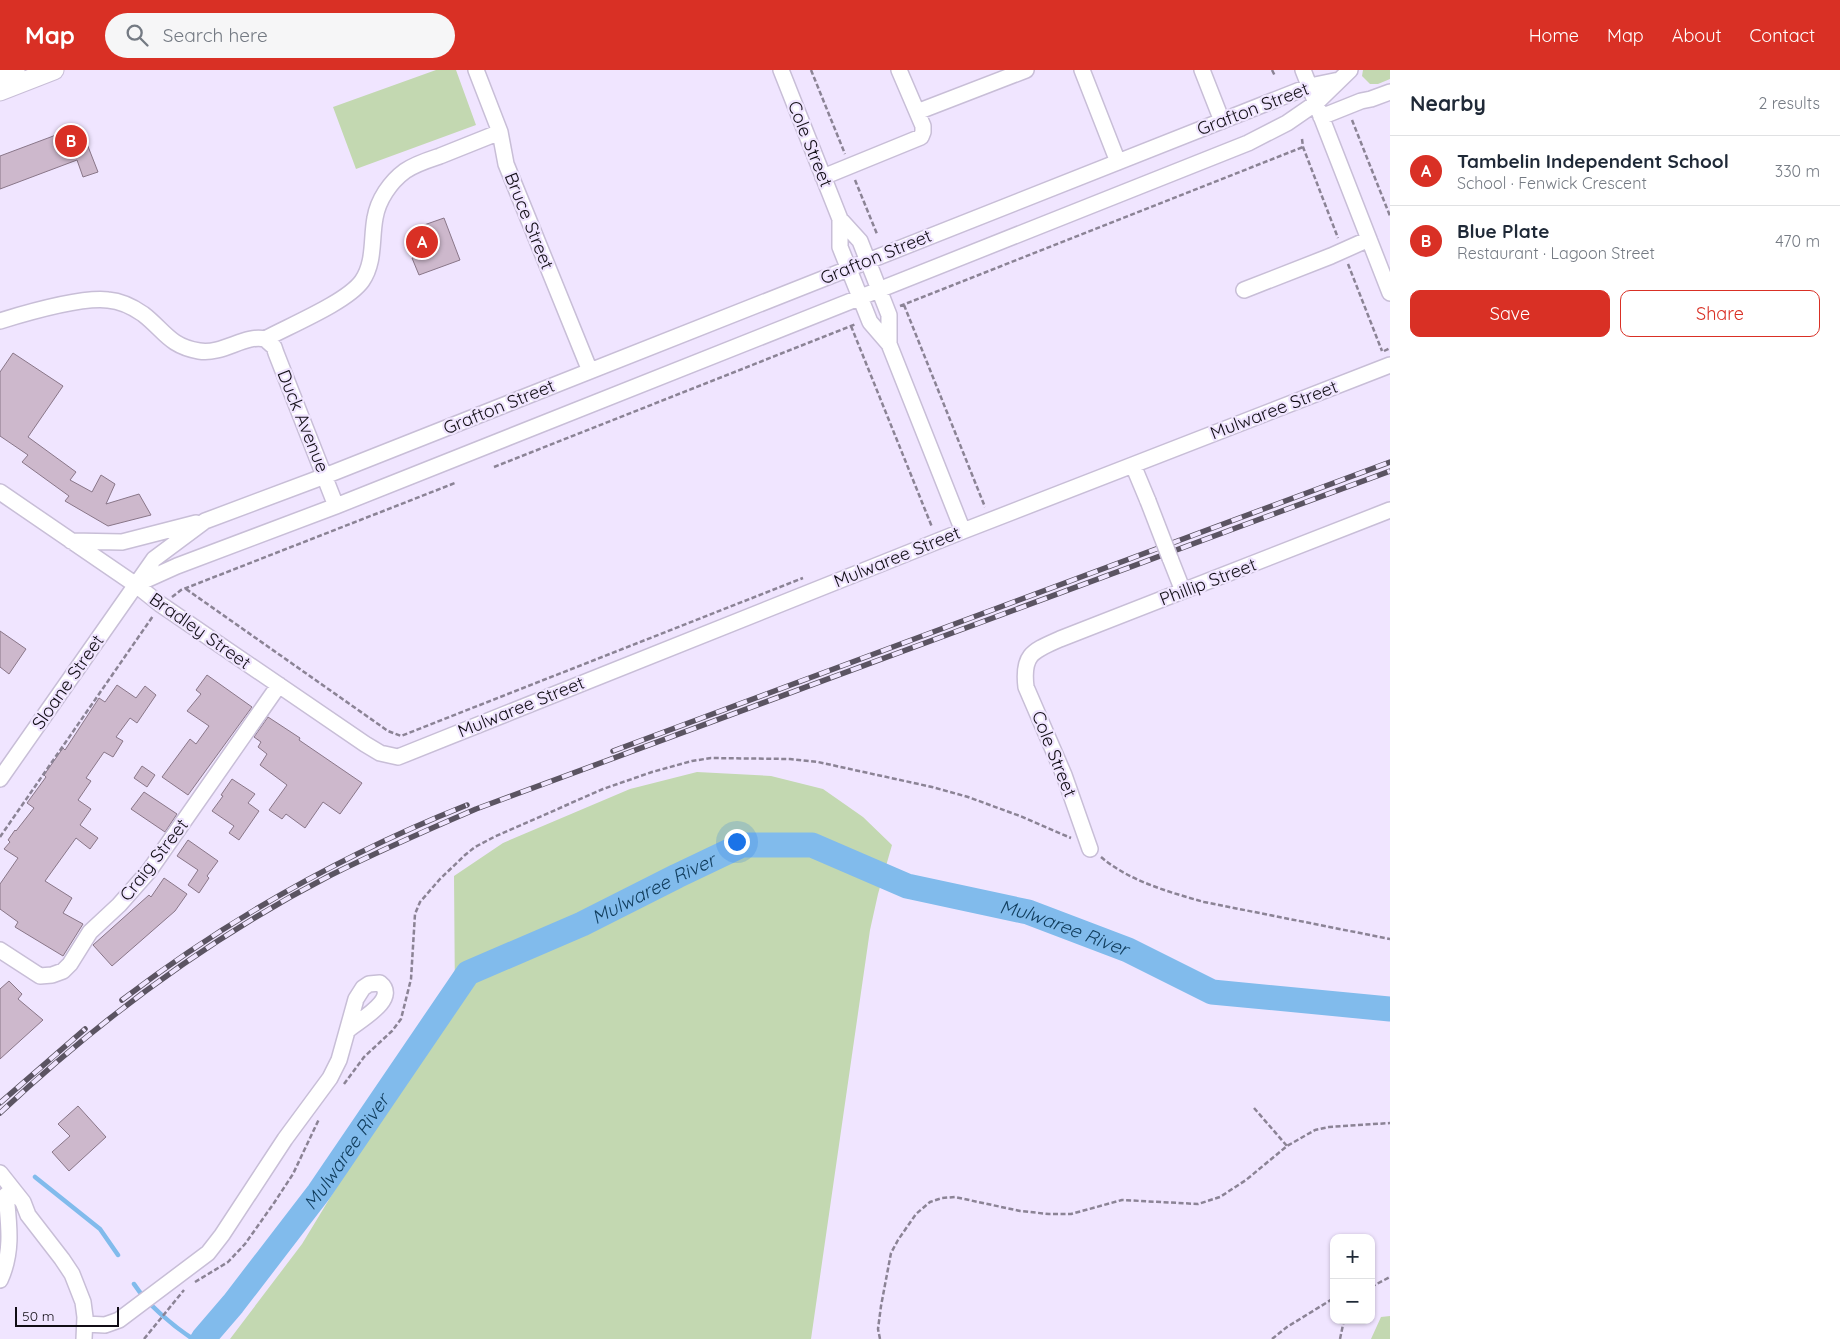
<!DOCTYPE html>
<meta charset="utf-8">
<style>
:root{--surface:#fff;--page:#f6f6f7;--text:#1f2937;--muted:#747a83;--line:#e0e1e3;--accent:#d93025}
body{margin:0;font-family:Quicksand,sans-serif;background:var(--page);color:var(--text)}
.controls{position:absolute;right:15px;bottom:15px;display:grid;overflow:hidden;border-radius:10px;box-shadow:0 1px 4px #0004}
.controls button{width:45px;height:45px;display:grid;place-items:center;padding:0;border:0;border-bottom:1px solid var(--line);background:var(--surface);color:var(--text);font:25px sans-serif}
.scale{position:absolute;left:15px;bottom:12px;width:104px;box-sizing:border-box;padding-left:5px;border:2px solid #110d15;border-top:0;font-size:14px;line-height:18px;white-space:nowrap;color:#110d15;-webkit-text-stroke:4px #f0e5ff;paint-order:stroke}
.you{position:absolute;left:736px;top:771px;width:18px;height:18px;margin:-12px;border:4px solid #fff;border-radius:50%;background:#1a73e8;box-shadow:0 0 0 8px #1a73e833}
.badge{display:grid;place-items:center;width:32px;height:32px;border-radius:50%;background:var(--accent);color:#fff;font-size:16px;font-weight:700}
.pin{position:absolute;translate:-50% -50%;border:2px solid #fff;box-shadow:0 1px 5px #0006}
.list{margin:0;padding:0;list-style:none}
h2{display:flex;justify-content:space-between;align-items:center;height:65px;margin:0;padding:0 20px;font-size:21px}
h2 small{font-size:16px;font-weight:400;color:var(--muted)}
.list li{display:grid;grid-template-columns:32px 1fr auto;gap:15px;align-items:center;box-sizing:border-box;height:70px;padding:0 20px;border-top:1px solid var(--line)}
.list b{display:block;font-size:19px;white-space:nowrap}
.list p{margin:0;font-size:16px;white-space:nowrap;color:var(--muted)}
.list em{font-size:16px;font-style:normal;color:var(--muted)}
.actions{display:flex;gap:10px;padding:15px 20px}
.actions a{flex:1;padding:11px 0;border:1px solid var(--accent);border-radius:10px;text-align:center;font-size:18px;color:var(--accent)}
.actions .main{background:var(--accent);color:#fff}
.icon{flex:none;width:28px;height:28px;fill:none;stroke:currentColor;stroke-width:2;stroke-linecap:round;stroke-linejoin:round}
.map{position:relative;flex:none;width:1390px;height:1269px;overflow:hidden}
header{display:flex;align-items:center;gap:30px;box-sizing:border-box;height:70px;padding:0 25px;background:var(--accent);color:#fff}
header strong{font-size:24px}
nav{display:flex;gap:28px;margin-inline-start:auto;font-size:18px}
.search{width:350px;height:45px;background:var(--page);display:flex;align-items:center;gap:12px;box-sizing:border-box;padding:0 18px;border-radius:28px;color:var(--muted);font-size:19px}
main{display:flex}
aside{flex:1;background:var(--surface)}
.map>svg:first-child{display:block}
.green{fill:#c3d8b1}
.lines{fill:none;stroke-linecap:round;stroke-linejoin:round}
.stream{stroke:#81bbec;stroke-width:4.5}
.river{stroke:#81bbec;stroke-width:25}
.building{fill:#cdb8cc;stroke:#897688}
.minor-casing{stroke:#c8bed7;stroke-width:18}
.major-casing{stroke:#c8bed7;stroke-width:21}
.path{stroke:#8b8395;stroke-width:2.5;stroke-dasharray:5 2.5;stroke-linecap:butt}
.minor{stroke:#fff;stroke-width:15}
.major{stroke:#fff;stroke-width:19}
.rail-casing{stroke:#5b5462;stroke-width:5.5}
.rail{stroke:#f0e5ff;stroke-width:4;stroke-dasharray:11;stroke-linecap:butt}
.minor-bridge-casing{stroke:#c8bed7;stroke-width:18;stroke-linecap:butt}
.minor-bridge{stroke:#fff;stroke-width:15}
.labels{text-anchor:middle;stroke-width:4.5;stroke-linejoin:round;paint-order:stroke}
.street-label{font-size:18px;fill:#110d15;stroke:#f0e5ff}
.water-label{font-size:19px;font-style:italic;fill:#103c5c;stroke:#f0e5ff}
</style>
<header>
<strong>Map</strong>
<div class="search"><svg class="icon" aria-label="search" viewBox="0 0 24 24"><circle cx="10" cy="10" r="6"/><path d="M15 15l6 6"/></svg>Search here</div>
<nav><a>Home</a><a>Map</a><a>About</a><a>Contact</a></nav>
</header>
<main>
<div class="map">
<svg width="1390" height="1269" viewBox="0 0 1390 1269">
<rect width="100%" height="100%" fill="#f0e5ff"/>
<path class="green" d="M436 0H456L476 55 356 99 333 37Z
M1363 0H1390V9L1378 14H1370L1362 6Z
M697 702 771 706 823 719 863 747 892 775 878 824 870 860 811 1269H230L302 1174 370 1062 455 933 454 806 503 773 630 719Z
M1390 1246V1269H1371L1381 1247Z"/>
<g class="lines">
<path class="stream" d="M35 1107 100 1159 118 1185
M134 1214C147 1234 173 1256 193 1269"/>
<path class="river" id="s1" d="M203 1269 233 1234 319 1122 468 903 582 854 677 806 742 775H812L907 816 1028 842 1128 880 1212 922 1390 939"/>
</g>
<path class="building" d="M80 56 98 102 83 107 77 90 0 119V86Z
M444 148 460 190 419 205 412 188 428 182 422 168 427 166 424 155Z
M13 283 63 316 28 367 76 402 70 410 92 422 101 405 115 414 106 434 139 424 151 445 108 456 65 431 69 426 22 392 28 385 0 366V302Z
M0 561 26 579 9 604 0 597Z
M207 605 252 637 188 725 162 707 190 669 196 674 209 656 187 641 201 624 196 620Z
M117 615 136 628 145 616 156 625 137 653 130 648 116 667 123 671 113 687 104 682 86 708 91 711 78 730 91 739 80 755 98 768 90 779 76 768 45 811 72 828 63 843 83 854 63 886 15 857 18 852 0 839V814L18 788 4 779 10 772 8 770 15 760 16 761 34 738 27 733 46 707 44 705 63 678 65 680 99 628 105 632Z
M268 647 300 668 299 670 362 713 340 744 323 732 305 758 286 744 282 749 269 740 287 715 260 695 267 684 258 677 261 672 254 667Z
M142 696 155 705 147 717 134 708Z
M232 709 255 724 248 733 259 741 239 770 229 763 234 756 212 741 223 726 221 725Z
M144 722 177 744 165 762 131 739Z
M188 770 218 791 207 806 209 808 199 823 188 815 198 800 177 786Z
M164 808 187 824 175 841 112 896 93 875 149 825 151 827Z
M9 911 22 924 18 929 43 950 0 989V919Z
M78 1036 106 1067 69 1101 52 1082 70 1066 58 1054Z"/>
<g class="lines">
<defs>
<path id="minor" d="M476 0 500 62 506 94 590 301
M781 0 840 149 860 171 889 245V274
M1082 0 1118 92
M1202 0 1222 51
M1303 0 1390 223
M917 42 1026 0
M1321 47 1361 31 1371 29 1390 22
M823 107 921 67 923 62V56L899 0
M840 149V177L870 252 889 274 963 461
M1244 220 1331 186 1369 169
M0 251C26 243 82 227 108 230 120 231 133 237 143 244 164 260 169 276 199 281 223 285 245 264 265 269 291 255 347 232 362 211 375 192 371 169 375 148 378 130 390 112 405 101 415 94 428 90 440 86 460 78 480 70 500 62
M265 269 274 277 276 283 336 436
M1133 395 1148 431
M0 422 136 515 160 534 365 674 380 683 398 687 963 461 1390 295
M71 471 122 472 196 453
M1170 488 1183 521
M137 514 177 496 336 436 1248 73 1287 53 1316 33 1350 0
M0 709 154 489 205 451 325 406 1310 16 1339 10
M1090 779 1064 705 1026 617C1022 584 1033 581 1060 569L1390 440
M0 880 40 906 52 905 63 901 70 894 90 862 119 835 149 801 279 615
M0 1103 23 1132 28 1145 62 1189 72 1204 83 1232 85 1247 84 1269
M0 1210C13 1182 9 1155 6 1125
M85 1254 105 1255 119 1250 208 1183 222 1165 285 1069 330 1008 339 990 356 929 363 918 369 914 380 913C400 929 358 951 348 960"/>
<path id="major" d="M0 6 15 0
M0 21 54 0"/>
</defs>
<use href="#minor" class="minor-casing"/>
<use href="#major" class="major-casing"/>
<path class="path" d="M811 0 845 84
M1272 0 1275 6
M1352 50 1390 146
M1302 69 1303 77 1338 168
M855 110 877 164
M1348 194 1382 281
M904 235 985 437
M900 236 1303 77
M851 256 932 457
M1384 281 1390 278
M494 397 856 254
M186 519 388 661 401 666 803 508
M172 527 181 520 455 413
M0 767 153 546
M1101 787C1129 811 1169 822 1204 832L1390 869
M344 1014 364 987 392 961 401 949 411 909 415 844 420 832 440 809 465 785 475 777 494 767 603 719 652 702 692 691 711 688 790 689 818 692 932 717 968 727 1020 746 1071 768
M1254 1038 1287 1076
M195 1212 228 1192 245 1174 274 1133 293 1104 319 1049
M1371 1217 1390 1207
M144 1269 184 1220
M880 1269 878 1259 881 1236 891 1183 898 1170 916 1144 930 1132 942 1128 955 1127 1020 1141 1049 1144H1071L1122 1130 1198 1134 1220 1127 1246 1110 1287 1076 1315 1060 1329 1057 1390 1053
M1272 1269 1287 1257 1334 1228
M1340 1269 1344 1250"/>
<use href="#minor" class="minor"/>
<use href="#major" class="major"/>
<defs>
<path id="rail" d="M613 681 1390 392
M122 930C228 849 344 784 467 735
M0 1033 85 959
M0 1043C99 950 211 867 331 805 379 781 427 760 476 739L1390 401"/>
</defs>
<use href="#rail" class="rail-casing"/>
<use href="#rail" class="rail"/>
<defs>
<path id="minor-bridge" d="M1148 431 1170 488"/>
</defs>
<use href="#minor-bridge" class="minor-bridge-casing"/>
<use href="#minor-bridge" class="minor-bridge"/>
</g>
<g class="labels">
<g class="street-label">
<text transform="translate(1253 39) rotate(-21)" y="6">Grafton Street</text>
<text transform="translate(810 74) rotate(68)" y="6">Cole Street</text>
<text transform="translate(529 151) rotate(68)" y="6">Bruce Street</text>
<text transform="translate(876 187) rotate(-22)" y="6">Grafton Street</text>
<text transform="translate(499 337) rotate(-22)" y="6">Grafton Street</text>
<text transform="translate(1274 340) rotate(-21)" y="6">Mulwaree Street</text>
<text transform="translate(303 351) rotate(68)" y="6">Duck Avenue</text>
<text transform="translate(897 487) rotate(-22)" y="6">Mulwaree Street</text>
<text transform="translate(1208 512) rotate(-21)" y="6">Phillip Street</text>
<text transform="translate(200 561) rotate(35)" y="6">Bradley Street</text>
<text transform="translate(68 612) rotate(-55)" y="6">Sloane Street</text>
<text transform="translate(521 637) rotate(-22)" y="6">Mulwaree Street</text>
<text transform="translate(1054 684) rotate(68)" y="6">Cole Street</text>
<text transform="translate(154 790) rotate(-52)" y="6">Craig Street</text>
</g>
<g class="water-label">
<text dy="7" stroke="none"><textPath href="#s1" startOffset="656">Mulwaree River</textPath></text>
<text dy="7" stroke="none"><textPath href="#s1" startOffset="1091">Mulwaree River</textPath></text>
<text dy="7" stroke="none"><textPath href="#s1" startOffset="236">Mulwaree River</textPath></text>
</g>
</g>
</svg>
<div class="controls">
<button>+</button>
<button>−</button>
</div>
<div class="scale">50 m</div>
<div class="you"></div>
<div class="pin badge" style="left:422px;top:172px">A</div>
<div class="pin badge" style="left:71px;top:71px">B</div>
</div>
<aside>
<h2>Nearby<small>2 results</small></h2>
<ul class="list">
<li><span class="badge">A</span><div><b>Tambelin Independent School</b><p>School · Fenwick Crescent</p></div><em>330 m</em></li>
<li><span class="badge">B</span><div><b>Blue Plate</b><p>Restaurant · Lagoon Street</p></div><em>470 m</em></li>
</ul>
<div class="actions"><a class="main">Save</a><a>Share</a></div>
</aside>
</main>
